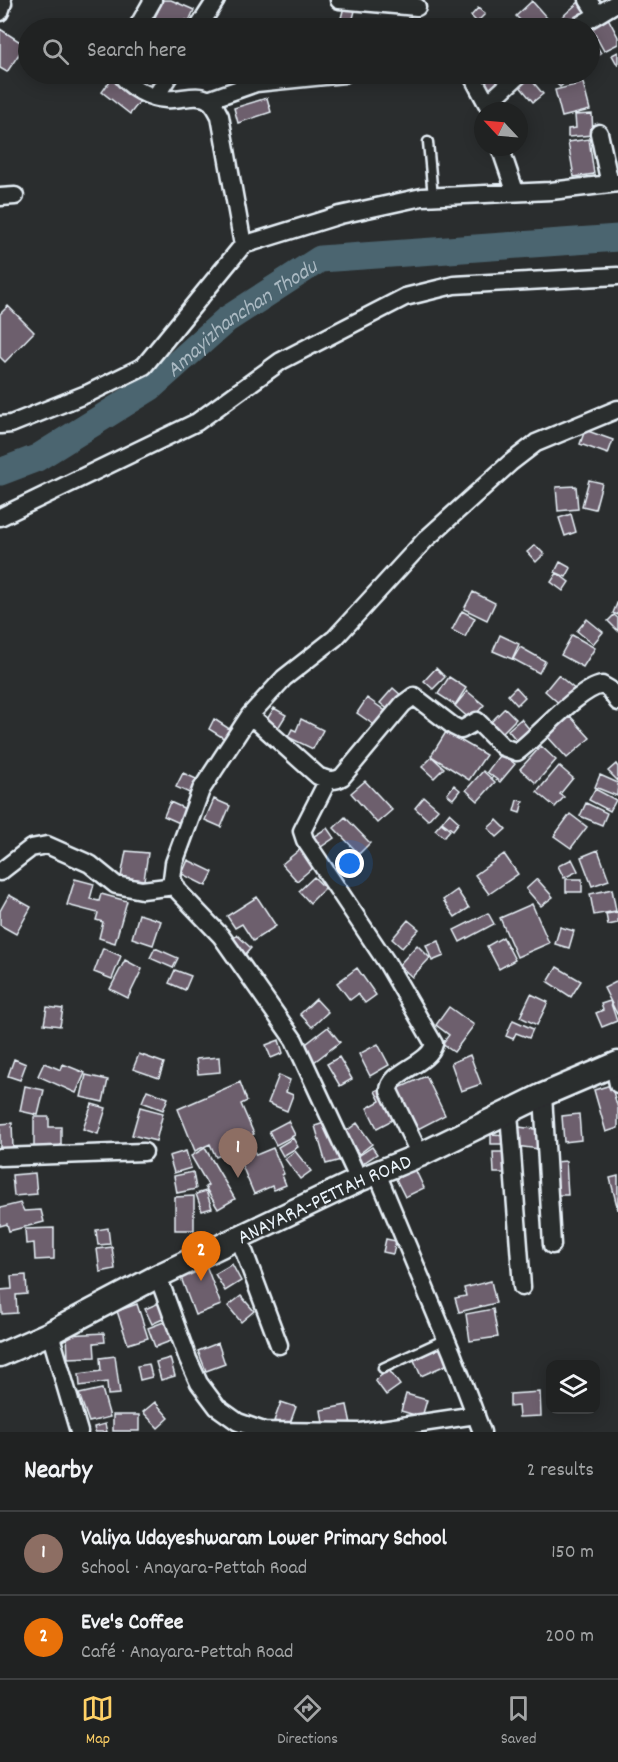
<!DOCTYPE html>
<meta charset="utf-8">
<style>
:root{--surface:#202222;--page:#282a2a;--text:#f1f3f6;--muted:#a2a4a5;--line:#3d3f40;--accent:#ffd166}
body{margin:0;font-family:Dekko,sans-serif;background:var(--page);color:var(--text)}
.controls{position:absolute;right:18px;bottom:18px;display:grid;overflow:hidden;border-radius:12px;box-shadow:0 3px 15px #0003}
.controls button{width:54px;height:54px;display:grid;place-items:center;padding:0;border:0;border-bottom:2px solid var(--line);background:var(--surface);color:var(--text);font:30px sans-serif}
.compass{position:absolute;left:474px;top:102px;width:54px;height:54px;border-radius:50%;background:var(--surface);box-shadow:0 3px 15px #0003;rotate:296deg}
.you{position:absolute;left:350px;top:864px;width:21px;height:21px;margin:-15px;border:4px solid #fff;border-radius:50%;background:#1a73e8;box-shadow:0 0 0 9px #1a73e833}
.badge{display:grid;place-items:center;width:39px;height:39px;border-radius:50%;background:var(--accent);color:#fff;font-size:20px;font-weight:700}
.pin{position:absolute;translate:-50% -50px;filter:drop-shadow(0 2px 3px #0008)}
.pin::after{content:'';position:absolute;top:32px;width:21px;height:18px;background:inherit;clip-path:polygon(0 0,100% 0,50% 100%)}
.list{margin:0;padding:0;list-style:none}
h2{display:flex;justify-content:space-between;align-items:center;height:78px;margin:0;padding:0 24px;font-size:26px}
h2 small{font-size:20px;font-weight:400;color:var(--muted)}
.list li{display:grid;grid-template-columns:39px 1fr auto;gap:18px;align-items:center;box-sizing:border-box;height:84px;padding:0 24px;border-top:2px solid var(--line)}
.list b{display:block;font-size:22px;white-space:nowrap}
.list p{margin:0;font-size:20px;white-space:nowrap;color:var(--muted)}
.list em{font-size:20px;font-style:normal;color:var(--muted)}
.icon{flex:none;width:33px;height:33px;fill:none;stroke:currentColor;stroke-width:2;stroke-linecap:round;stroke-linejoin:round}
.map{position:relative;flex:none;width:618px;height:1432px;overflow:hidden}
.search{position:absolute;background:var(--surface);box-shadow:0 3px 15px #0003;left:18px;right:18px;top:18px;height:66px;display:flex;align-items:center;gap:15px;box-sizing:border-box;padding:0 21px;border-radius:33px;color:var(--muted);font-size:22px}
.sheet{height:246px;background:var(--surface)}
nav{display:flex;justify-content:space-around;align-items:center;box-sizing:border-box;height:84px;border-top:2px solid var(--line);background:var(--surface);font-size:16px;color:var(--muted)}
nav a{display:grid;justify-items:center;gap:3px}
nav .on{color:var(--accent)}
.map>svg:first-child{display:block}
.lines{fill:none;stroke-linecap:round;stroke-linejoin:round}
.river{stroke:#4c6570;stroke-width:27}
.building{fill:#6d5f6d;stroke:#e8f1f8;stroke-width:1.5}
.lane-casing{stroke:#e8f1f8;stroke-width:13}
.street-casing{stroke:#e8f1f8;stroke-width:21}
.secondary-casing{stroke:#e8f1f8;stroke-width:27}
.lane{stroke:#2a2d2e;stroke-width:8}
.street{stroke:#2a2d2e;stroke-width:16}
.secondary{stroke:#2a2d2e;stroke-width:22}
.labels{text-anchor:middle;stroke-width:4.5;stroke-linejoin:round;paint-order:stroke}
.street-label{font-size:21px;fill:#e8f1f8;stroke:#2a2d2e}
.water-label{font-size:22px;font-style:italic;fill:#aab9c2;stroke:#2a2d2e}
</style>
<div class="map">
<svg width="618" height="1432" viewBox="0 0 618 1432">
<rect width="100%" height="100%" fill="#2a2d2e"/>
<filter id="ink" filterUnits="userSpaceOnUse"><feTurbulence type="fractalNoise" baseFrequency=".0167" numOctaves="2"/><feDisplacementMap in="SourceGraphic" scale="12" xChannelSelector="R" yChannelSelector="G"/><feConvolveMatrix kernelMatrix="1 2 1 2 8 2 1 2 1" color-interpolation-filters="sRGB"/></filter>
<g filter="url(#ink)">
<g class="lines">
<path class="river" id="s1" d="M0 472 37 458 151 387 226 320 320 259 618 238"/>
</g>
<path class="building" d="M163 0H171L194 10 189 21 186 20 183 28H150Z
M532 1 554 26 551 28H528L516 16Z
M580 1 587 9 569 25 562 17Z
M344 7 355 11 352 22 341 18Z
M478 8 485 14 477 22 471 16Z
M408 18 427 22 426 28H406Z
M608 18 618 37V44L604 51 591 27Z
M0 29 25 45 7 72 0 68Z
M590 37 601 53 594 58 590 52Z
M618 52V66L612 55Z
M144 74H161L163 76 153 84Z
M486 74H503L490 91 479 82Z
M547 74H574L560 87Z
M528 76 543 94 533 102 518 84Z
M112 78 141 100 130 114 102 92Z
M583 83 590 110 562 117 555 90Z
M267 98 271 112 238 123 234 108Z
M592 114 593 135 568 137V129L576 128 575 115Z
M589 139 594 174 574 177 568 142Z
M8 306 34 332 5 362 0 357V314Z
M585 430 613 440 608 454 580 444Z
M589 480 602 483 595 509 582 506Z
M576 486 578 509 558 511 556 487Z
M571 514 576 532 565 536 559 518Z
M535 545 544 554 536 562 527 552Z
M560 562 571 568 566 577 555 572Z
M557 573 569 582 563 591 551 582Z
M473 592 495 603 487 620 464 609Z
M618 601V615L613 613Z
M462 611 475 618 465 637 452 630Z
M614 615 618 618V631L608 621Z
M587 619 603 632 593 644 577 631Z
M500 635 519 644 512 659 493 651Z
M572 635 595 648 583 667 561 655Z
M520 647 545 661 539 673 513 659Z
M436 668 445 677 433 689 424 681Z
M558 675 577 691 563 707 545 691Z
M449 677 466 688 455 705 438 694Z
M516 687 525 697 517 705 508 695Z
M393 688 402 696 390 711 380 703Z
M467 691 484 705 471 720 455 706Z
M367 698 387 712 377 727 357 713Z
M274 708 286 715 278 728 266 721Z
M505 708 516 719 500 735 489 724Z
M570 716 590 738 567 758 547 736Z
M214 719 231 730 225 739 209 729Z
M301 719 323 730 313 749 288 737 292 729 296 731Z
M521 719 534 735 521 746 508 730Z
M446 732 486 755 469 780 431 756Z
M541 746 556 760 536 783 520 769Z
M501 753 515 764 500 782 487 772Z
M432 757 444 768 434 778 422 767Z
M616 764 618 767V781L608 771Z
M559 766 573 778 560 794 564 797 555 807 537 792Z
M483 771 495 782 478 801 466 790Z
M183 773 203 782 196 796 176 787Z
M600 775 618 783 617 796 595 787Z
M365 781 392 810 377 823 351 793Z
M454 785 460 790 453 799 447 794Z
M595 789 616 800 610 811 589 800Z
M424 797 438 809 428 820 415 808Z
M214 799 230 806 221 827 205 820Z
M517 800 523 801 520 813 514 811Z
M170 802 190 811 184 825 164 816Z
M586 803 607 813 602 825 580 816Z
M449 813 459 822 453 830 442 822Z
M570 814 587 827 571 848 554 836Z
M345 817 370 843 359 854 334 828Z
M497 820 506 829 497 837 488 828Z
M441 823 450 830 444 837 435 830Z
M327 828 334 838 318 849 311 838Z
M304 846 317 864 297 881 282 864Z
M598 850 609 880 592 886 581 857Z
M126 851 148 853 144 880 121 877Z
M504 854 518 874 489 894 475 875Z
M572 859 578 871 564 878 558 866Z
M188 860 213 872 206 886 182 874Z
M314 877 325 888 310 903 299 891Z
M75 879 94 884 90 899 99 901 101 894 127 901 115 943 99 938 103 922 96 920 98 913 67 905Z
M537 879 553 897 541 906 526 889Z
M566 879H582V892H566Z
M612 889 616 911 594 915 590 894Z
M457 890 469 908 455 917 443 900Z
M9 895 31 907 16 934 0 925V911Z
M257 897 276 926 253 941 242 924 235 928 227 916Z
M532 904 549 943 517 957 500 918Z
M618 912V923L608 925 606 914Z
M488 913 494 924 460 942 454 930Z
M139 914 161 921 153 945 132 938Z
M408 920 419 929 402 948 392 939Z
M560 927 574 931 569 948 555 944Z
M237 935 251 948 243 957 229 943Z
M503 937 515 960 499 969 487 946Z
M439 941 444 956 432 961 426 945Z
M417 945 430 958 412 977 399 965Z
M103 948 121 956 112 979 94 972Z
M155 948 178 958 173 968 150 958Z
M125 960 142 969 128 998 110 989Z
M557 967 581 981 571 997 548 982Z
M357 968 376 995 365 1003 358 994 350 1000 337 983Z
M175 970 191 976 185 990 169 983Z
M618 981V1013L617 1014 604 988Z
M531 994 548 1002 537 1025 520 1017Z
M316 999 328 1012 312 1027 300 1014Z
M610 1001 617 1021 602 1027 596 1013 603 1010 601 1004Z
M47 1007 63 1009 60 1026 44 1024Z
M449 1007 474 1025 454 1052 442 1044 449 1035 436 1025Z
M513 1020 533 1029 529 1038 516 1033 513 1039 506 1036Z
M328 1027 340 1042 314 1062 302 1047Z
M279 1040 283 1053 271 1058 266 1045Z
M378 1044 389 1065 370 1076 359 1054Z
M139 1054 164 1063 159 1078 133 1069Z
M470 1055 481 1084 461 1091 451 1063Z
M219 1057 220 1072 198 1074 196 1059Z
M339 1057 352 1079 340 1086 327 1064Z
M14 1059 26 1064 20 1080 8 1076Z
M44 1063 61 1070 63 1064 85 1073 76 1093 38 1076Z
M86 1075 108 1080 103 1102 81 1097Z
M279 1075 290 1080 286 1092 293 1095 287 1111 268 1103Z
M426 1076 445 1115 416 1130 397 1089Z
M240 1082 247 1101 241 1104 254 1134 248 1137 256 1155 273 1148 284 1174 282 1175 286 1185 274 1190 272 1186 254 1194 235 1149 216 1157 210 1144 195 1151 178 1109Z
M611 1085 618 1108V1128L606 1132 594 1090Z
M25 1086 44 1090 38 1115 20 1111Z
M383 1087 398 1117 377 1128 367 1108 380 1101 375 1091Z
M147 1090 168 1098 163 1110 142 1102Z
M92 1104 106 1108 98 1134 83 1129Z
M140 1107 163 1113 156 1141 132 1135Z
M579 1114 581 1140 564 1142 562 1116Z
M34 1117H49V1127H61V1153L34 1152Z
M288 1121 295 1135 276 1145 269 1131Z
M330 1121 341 1160 326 1164 315 1126Z
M12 1123 13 1149 0 1150V1124Z
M357 1123 372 1144 359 1154 344 1133Z
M519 1127 542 1130 539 1149 516 1146Z
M491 1134 507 1135 506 1144H491Z
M293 1138 298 1147 283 1156 278 1147Z
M372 1147 377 1154 359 1166 354 1159Z
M205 1148 235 1199 218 1209 205 1187 208 1185 191 1156Z
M186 1151 191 1168 174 1173 169 1156Z
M295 1151 311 1171 300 1179 285 1159Z
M493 1152H505L506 1173H494Z
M566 1161 568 1195H556L554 1162Z
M415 1169 424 1188 405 1197 396 1179Z
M193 1172 196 1189 177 1193 174 1176Z
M35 1173 37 1194 14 1196 12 1175Z
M618 1176V1210L610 1178Z
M206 1191 212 1208 202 1211 196 1194Z
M194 1196V1230H175V1197Z
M20 1203 24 1211 41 1210 44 1222 9 1231 7 1224 0 1226V1208Z
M54 1228V1259L35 1260 34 1243 26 1244 25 1229Z
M108 1228 110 1244 98 1245 96 1230Z
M386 1239 396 1241 393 1254 383 1252Z
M112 1247 115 1269 100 1272 97 1249Z
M232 1264 241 1281 225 1291 215 1274Z
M206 1265 221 1305 195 1315 180 1275Z
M26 1275 27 1294 16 1295 17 1313 2 1314 0 1290 12 1289 11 1276Z
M491 1281 496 1303 459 1312 455 1298 466 1296 464 1288Z
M241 1296 254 1311 241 1322 228 1306Z
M159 1303 165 1318 152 1324 145 1309Z
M137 1304 148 1338 128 1344 117 1311Z
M493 1309 498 1337 470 1341 466 1314Z
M169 1320 176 1339 155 1347 148 1328Z
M104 1333 105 1342 94 1343 95 1357 68 1358 67 1335Z
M218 1343 225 1364 206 1371 198 1351Z
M441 1347 448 1364 421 1376 414 1360Z
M115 1356 120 1394 108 1395 107 1382 80 1386 79 1374 101 1371 100 1358Z
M170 1358 175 1376 161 1380 156 1362Z
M149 1364 152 1377 140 1380 137 1366Z
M389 1370 400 1385 386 1395 375 1380Z
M102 1389 110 1417 89 1422 79 1394Z
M540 1392 541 1416 519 1417 518 1406 510 1407V1394Z
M406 1394 427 1400 422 1417 401 1411Z
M155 1402 169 1418 158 1428 143 1412Z
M281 1402 296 1407 289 1426 274 1421Z
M347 1405 351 1424 324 1430 321 1410Z
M113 1415H139V1431H113Z
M105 1424 107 1432H95L94 1427Z"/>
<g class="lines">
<defs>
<path id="lane" d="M428 142 433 197
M383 1368 446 1339"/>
<path id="street" d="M339 0 417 7
M588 0 597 14
M0 1 3 3 0 12
M137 28 153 0
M198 28 216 0
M575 28 618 2
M121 74C130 88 149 98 166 99 180 101 196 92 209 100 214 104 217 110 220 116L243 245
M471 74 491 111
M156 96 170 74
M208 100 256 83 344 74
M491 111 496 96 520 74
M599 133 610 184
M500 147 515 191
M0 197 15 196
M0 425 11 424 89 393 144 366 243 245 340 215 422 197 551 191 618 183
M0 517 197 422 281 361 405 297 454 285 618 276
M250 715 318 776C327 780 334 782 342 777L403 704 414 696 453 726 461 730 477 721 503 747 517 752C539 736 578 689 602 685L609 689 618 702
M328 780 302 831 305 840 387 963 434 1044C429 1065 389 1071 389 1091L420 1155
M0 872 31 848 47 845 90 864 116 885 142 890 175 886
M614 1065 618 1084
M543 1095 552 1245
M509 1113 522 1287
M0 1157 144 1152
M377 1173 452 1353 482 1432
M359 1180 294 1040 221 936 178 891 172 879 174 863 201 790 250 715 284 678 335 638 425 540 510 463 536 443 618 409
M239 1238 279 1345
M158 1276 188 1359 199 1383 217 1407 238 1422 264 1431 361 1432 476 1415
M50 1333 79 1432"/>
<g id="secondary">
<path id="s2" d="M0 1355 50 1333 158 1276 359 1180 420 1155 543 1095 618 1063"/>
</g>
</defs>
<use href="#lane" class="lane-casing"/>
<use href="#street" class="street-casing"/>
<use href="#secondary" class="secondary-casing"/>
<use href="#lane" class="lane"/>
<use href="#street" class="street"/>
<use href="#secondary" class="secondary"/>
</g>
</g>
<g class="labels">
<g class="street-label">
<text dy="7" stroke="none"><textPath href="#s2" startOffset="360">ANAYARA-PETTAH ROAD</textPath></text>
</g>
<g class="water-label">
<text dy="8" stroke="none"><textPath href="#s1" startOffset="288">Amayizhanchan Thodu</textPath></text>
</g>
</g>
</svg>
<div class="controls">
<button><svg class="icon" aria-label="layers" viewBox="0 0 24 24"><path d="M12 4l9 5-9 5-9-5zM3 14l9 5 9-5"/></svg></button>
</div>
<svg class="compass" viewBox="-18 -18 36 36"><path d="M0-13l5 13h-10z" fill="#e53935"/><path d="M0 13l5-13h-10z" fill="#a2a4a5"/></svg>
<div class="you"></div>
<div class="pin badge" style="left:238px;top:1178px;background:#8d6e63">1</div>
<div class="pin badge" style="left:201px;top:1281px;background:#e8710a">2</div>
<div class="search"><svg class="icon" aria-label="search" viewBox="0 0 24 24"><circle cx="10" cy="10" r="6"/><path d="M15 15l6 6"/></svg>Search here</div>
</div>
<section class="sheet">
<h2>Nearby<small>2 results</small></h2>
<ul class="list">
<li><span class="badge" style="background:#8d6e63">1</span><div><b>Valiya Udayeshwaram Lower Primary School</b><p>School · Anayara-Pettah Road</p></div><em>150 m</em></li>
<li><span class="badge" style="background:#e8710a">2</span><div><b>Eve's Coffee</b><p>Café · Anayara-Pettah Road</p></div><em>200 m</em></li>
</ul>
</section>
<nav>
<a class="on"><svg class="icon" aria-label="map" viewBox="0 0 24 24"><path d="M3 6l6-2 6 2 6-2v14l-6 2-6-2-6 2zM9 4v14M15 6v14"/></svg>Map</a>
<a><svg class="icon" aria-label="directions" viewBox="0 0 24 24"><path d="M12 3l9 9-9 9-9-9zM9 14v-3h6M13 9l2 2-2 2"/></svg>Directions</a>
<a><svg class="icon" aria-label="saved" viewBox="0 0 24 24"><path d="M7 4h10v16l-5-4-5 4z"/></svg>Saved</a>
</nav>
